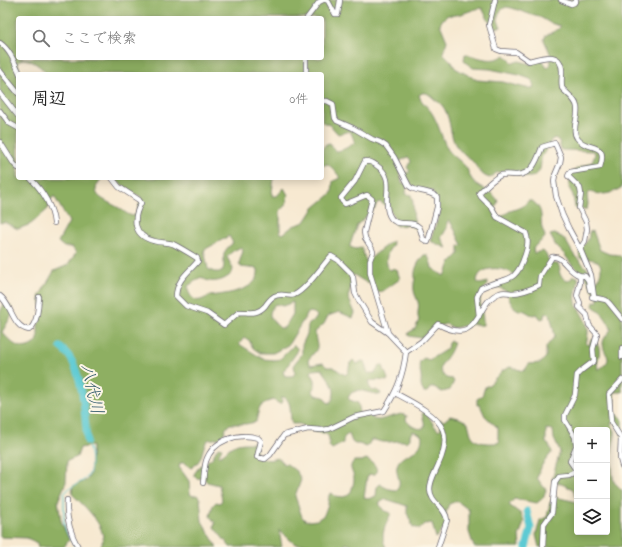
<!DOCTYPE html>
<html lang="ja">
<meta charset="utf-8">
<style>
:root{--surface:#fff;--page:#f6f6f6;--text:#222;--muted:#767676;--line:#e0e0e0}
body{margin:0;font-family:"Indie Flower","Klee One",sans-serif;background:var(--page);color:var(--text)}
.controls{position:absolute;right:12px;bottom:12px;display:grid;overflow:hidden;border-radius:4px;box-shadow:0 2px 10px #0003}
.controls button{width:36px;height:36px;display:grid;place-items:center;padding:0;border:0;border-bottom:1px solid var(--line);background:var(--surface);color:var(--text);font:20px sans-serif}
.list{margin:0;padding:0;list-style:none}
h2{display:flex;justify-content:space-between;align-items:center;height:52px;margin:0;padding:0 16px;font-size:17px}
h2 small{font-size:13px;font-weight:400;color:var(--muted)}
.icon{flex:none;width:22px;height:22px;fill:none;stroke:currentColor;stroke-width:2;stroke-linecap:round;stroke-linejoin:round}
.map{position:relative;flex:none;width:622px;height:547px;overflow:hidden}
.search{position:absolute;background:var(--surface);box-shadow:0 2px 10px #0003;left:16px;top:16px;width:308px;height:44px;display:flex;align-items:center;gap:10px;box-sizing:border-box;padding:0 14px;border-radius:4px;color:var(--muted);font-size:15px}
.panel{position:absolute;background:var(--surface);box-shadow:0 2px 10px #0003;left:16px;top:72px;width:308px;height:108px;border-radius:4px}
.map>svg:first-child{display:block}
.forest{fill:#8eaf62;stroke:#58684e;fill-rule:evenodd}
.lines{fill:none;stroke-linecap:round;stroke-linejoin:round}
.stream{stroke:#5dcad3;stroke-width:1}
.river{stroke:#5dcad3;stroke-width:7}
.street-casing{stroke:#6d6870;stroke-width:6}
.street{stroke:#fff;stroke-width:4.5}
.labels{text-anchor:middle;stroke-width:4;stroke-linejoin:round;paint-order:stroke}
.water-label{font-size:17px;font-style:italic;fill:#375d70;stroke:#fcf5e5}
</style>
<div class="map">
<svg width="622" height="547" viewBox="0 0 622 547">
<rect width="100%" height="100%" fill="#fcf5e5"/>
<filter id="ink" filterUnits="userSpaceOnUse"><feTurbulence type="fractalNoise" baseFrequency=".025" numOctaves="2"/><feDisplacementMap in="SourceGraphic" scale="8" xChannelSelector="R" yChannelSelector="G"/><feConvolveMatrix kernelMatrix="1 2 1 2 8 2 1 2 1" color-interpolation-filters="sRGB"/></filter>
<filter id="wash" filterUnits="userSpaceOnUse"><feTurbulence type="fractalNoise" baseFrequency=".012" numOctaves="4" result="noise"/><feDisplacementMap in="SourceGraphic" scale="16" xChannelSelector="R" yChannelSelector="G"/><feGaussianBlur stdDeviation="0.9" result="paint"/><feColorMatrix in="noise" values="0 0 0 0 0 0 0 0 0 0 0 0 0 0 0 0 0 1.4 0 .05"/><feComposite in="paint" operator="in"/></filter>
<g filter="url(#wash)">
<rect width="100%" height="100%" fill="#f7e9d1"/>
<path class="forest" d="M0 0H558L564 3 570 1 571 0H622V187C613 194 601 196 590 192L587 195 588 204 587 209H579L575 208 573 195 569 188 570 180 569 176 576 169 592 162 595 155 594 151 561 150 559 141 555 138 551 140C550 147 543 152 541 159 541 162 541 165 540 169 532 187 513 169 500 172 496 172 493 176 490 178 481 176 478 168 473 162 467 155 459 152 455 144 449 132 451 115 441 104 439 102 436 101 434 99 429 94 425 90 419 95 421 103 429 107 433 115 439 125 441 136 446 146 450 156 462 160 467 169 469 173 470 178 474 182 481 189 493 191 498 201L495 209 499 218 510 211 522 207 528 201H532C544 209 540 217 542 228 543 231 545 234 545 237 542 242 536 243 533 249L534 253 543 251C549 256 547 265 558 264L560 268C558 275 562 277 567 281L571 279 573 276 578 277C579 285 574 293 576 302 576 306 579 308 580 311 588 325 590 328 586 344L590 345V341L593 338C606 353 595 356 598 370 617 357 603 357 603 343 603 338 609 333 611 329 611 325 601 312 599 310 597 309 595 308 593 306L594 302 598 301V297L593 290 585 275 572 265 565 255 556 246 550 235 554 234 562 237 567 243 574 255 592 273 596 281 599 279C599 276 601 273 601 269 601 257 587 260 580 258 577 248 584 247 588 239 589 237 589 235 589 232L593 231 600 250C603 251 606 253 609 254 615 255 618 253 622 258V392H614C615 399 614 406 615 413L622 419V438L621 431 614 421 611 423 615 431V435L611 456 613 478 614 482 622 490V547H539L536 535 540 520 547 517 550 502 555 497 577 502V532H607V430H577V500L573 489 552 480 560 451 554 439 553 430 546 429V443L549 445 552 452 542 465 537 478 546 490 543 498 537 503 514 499 509 505 521 514 524 522 519 536 520 547H474L469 532V510L457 501 449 504 446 511V526L436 538 432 523 425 524 420 529 413 527 407 513V506L386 499 379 503 383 510 391 513C386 525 379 535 386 547H355L352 544H345V547H313L310 544H295L279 530 282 547H230L214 527 215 523 210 516 213 505 216 502 220 503 222 500 219 485 207 482 204 479 196 478 194 474 199 467 212 458 218 447 222 448 218 456C223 455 227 450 231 447 238 442 249 443 257 443L256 456 269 460 277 458 281 460 283 464H287L297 472 301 480 295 496 302 517 305 520 309 521 317 520 324 515 328 504 329 495 332 493 335 496 344 497 351 492C352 488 354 483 354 479 354 472 347 468 354 461H362L366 459C373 462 376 465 377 472L374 475 370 474 367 477 364 498 368 499 376 496 377 487 380 484C385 488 390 490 397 490 403 481 395 475 397 466 400 451 422 457 422 437L420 434 413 431 410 435V439L407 442C399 439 392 443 383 442 378 442 376 439 371 440L367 447 359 444H355L352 442 349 434C344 436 343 438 343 443L332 449 329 446V438L327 434 315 432 300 424H292C289 414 293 402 284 397L280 398 283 401 280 404 273 400C259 404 259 408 256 422L246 424H230C224 429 225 433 222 436 220 439 212 439 208 440 200 449 205 460 191 468L184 463H180L179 467 189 481 190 494 193 496 197 495 200 499 202 521 217 547H100C112 530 83 505 72 494L73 486 87 480 90 474 92 446 80 448 77 457 67 461 66 482 58 501 61 521 69 540 64 547H38L37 543 27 538 0 537V313L4 303 11 306 13 313 2 332C13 345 24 355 38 340V325L43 311 39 297 54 271 68 265 76 253 72 247H64L58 242 69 222 54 196 49 202 48 209 31 224 18 229 4 222 0 223ZM506 7 512 8 535 16 540 17 550 23 561 26 557 30 546 35 544 40 550 53 551 64 547 68 541 58 535 60 531 64 519 61 513 63 505 55C492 64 479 57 465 54L464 60 473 68 490 69 519 75 530 79 534 83 533 88H526L503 82 477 80 455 68 452 62 443 53 447 41 440 24 443 19 448 15C461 17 470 9 482 8L491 25 496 28 501 27 498 21V15L501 10ZM18 18H322V58H18ZM22 59C31 59 38 65 45 71V74H322V122L330 125 338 134 350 131 355 142C349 147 342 151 335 151L330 143 326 144 322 149V166L327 164C333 167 336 173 341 178L333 181 332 193 314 208 305 222 293 226 283 234 280 232V211L286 204 288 195 284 188 277 196H272V192L274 178H113L129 190 141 197 137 213 133 216C127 215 124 211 119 208 106 200 86 196 102 178H18V74H20L18 62ZM408 157 410 159 411 162 407 167 410 172 407 173 405 172C406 180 414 190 423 191 427 191 429 190 433 191L436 208 440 213 430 241 447 248 441 238 447 228V222L449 220C455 228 457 236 462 245L459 246V254L450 263 446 274 444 276 432 268 430 260 427 255H424C418 262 414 269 415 277 415 281 413 285 414 290 414 294 417 298 418 302 420 309 416 313 419 320L415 329 408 333 409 336 421 338 435 327 446 324 454 328C457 327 470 325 474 324 478 324 479 326 483 325 484 309 473 297 488 285V282L480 284 477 282C477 264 508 266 516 277L494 284 493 287 496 288 499 287 507 292C509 299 511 307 519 310 521 311 523 310 525 311 530 314 532 316 537 314L541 319 544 318V315L547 313 550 314 555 336 546 347V357L541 363 529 364 524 371 510 367 502 371 490 384 485 387 482 396 477 399V405H480L485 416 498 428V438L500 440 498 443C487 443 473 445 470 431 469 427 469 425 467 422L459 418 450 416 444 421 439 419 441 428 439 430C432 426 431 417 425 412L422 414 425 426 424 428C416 430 411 426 406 420L407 416 401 414 379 420 373 419 371 413 362 414 360 412 358 403 350 400 348 398 351 393 359 390C366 392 372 393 380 395L381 393 376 390 373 391C370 388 368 386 369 381L378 380 387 381 388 379 383 366 380 365 375 373H368L366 368 365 362 362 361 357 364 353 360C347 365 351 372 345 375L333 367H327L323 363 311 365 308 360C322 344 316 350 315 332L324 324 328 316 339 312 353 318 355 313 348 297 352 283V277L354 275 367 283 373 285 377 292 383 291 400 279 397 270 395 268 389 270C384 260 387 252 393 244L392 241 380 250 369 260 366 261 364 256 362 247 356 249 350 247V245L357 225 375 208 377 203 380 202C385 205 392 211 394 217 395 221 394 223 396 226L408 225 417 229V226C410 217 416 206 411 195L406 194 407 185 405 183H402C401 179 399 165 400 161ZM229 236 233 243C217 255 228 259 222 272H214L208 269 204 250ZM241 247 243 251 239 263 241 267 249 268 254 267 258 269C261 291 225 294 210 296 206 297 200 302 195 300 191 298 189 293 188 290V286L201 277C210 285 225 281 232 273L233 269 227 257 233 251ZM293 302V314L284 328H280C270 318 266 316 275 304L283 306ZM310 312 314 313 317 316 315 320 308 325 307 334 302 345V354L294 364 295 373 293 376H285L283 372 297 352V348L294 345 280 359 275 360 263 359 239 344 244 338 249 340 253 348 260 353H273L277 351 288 345 307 314ZM322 369C329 380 340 390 330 403L327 402 324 397 315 395 312 390 315 386V380L311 372 313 370Z
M450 341 454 342C453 347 450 353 447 357 441 366 436 368 446 378L452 379 454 381 450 390 442 392 434 387H431L427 392H424C419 386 422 382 421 375 420 369 418 369 420 361L424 358 429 360 447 349 448 343Z"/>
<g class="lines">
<path class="stream" d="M75 547 66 531 64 522V494C69 486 78 485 85 479 95 471 90 451 87 441"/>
<path class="river" d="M60 347C63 350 67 353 69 356 83 375 85 418 87 441
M526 547 531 528 527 511"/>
</g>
</g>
<g filter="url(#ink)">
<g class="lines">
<defs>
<path id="street" d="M326 0 328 1 335 14H338L340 0
M495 0 489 25 496 49 501 51 516 52 529 61C542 58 561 50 562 71 562 77 561 82 562 88 567 94 576 99 577 107 579 117 571 130 577 138 586 152 609 140 600 167L570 172 568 176 580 188 581 194 579 208 586 222 587 229 585 241 580 249
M561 0 571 4 574 3 576 0
M307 18 319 2 323 0
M0 43C10 50 15 63 20 74
M0 71 18 93
M306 74V58
M0 93 18 116
M322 101H327L333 104 335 118 337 121 353 128 372 139 380 142 386 146 394 157 409 186C416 193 427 189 437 197V207L428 242 423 239C422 236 421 230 419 227 410 218 394 231 388 212 383 196 396 178 376 165 372 162 370 161 365 161L355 181 341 198 342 201 345 204 367 195 372 199 364 232 365 238 372 249 373 252 370 260V273L388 333
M0 111 9 123 18 128
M0 142 14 164 18 168
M30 178C43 191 52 205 54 223
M112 178 119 187 139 200 141 203C132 219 133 236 154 241 160 243 167 242 173 244 181 248 189 253 197 258L198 261C188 273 177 279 176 296L186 306 207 313 224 325 239 312C250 312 257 315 265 306 267 303 270 299 273 297 280 292 288 297 294 295 307 289 321 267 331 256L338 260 351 273 353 277 355 293 359 301 372 322 388 333 406 352C403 376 397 391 384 411L354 417 329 429 322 430 308 429 284 435 270 455 265 459 257 457 261 441 258 438C238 432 213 440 206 461 204 468 204 476 203 483
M0 296C12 305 12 327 29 330 38 323 38 307 39 297
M592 297 606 300 609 303 622 319
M479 316 477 297 481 288C506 276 515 286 525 255 528 247 529 241 526 233L497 217 492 208 481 197 479 193C484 188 494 178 501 175 506 174 512 175 517 175 533 174 537 160 542 147L555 143 561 157 560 163 555 175 554 181 556 196 562 214 569 229 581 251 591 275 594 297
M622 348V357
M406 352 422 341 438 324C482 348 474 301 500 293 504 291 508 293 512 293 521 293 531 289 539 285L540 276 552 257C563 255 568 272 579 275 581 276 583 275 585 276L588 280 590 290
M622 380 609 394 611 422 621 438 620 459 622 466
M395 393C410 401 437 414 443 430 447 441 443 454 439 463 436 471 430 480 430 489 430 503 446 507 447 520L438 547
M67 500C66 516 70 533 78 547
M543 547 544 524 552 513 555 482 559 476 569 475 575 472 576 470 570 461 576 446 575 437 571 430 565 420V415L575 395 577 375 582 370 594 361 593 349 597 334 589 325 587 315 579 307 580 303 577 296 580 283V276"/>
</defs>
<use href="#street" class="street-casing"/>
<use href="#street" class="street"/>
</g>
</g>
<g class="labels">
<g class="water-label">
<text transform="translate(93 389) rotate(78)" y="6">八代川</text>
</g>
</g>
</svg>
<div class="controls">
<button>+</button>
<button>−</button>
<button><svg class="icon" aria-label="layers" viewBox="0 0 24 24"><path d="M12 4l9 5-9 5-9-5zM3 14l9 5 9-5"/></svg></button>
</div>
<div class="search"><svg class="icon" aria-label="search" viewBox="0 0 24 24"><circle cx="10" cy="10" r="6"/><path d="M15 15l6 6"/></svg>ここで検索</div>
<section class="panel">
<h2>周辺<small>0件</small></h2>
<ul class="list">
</ul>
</section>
</div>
